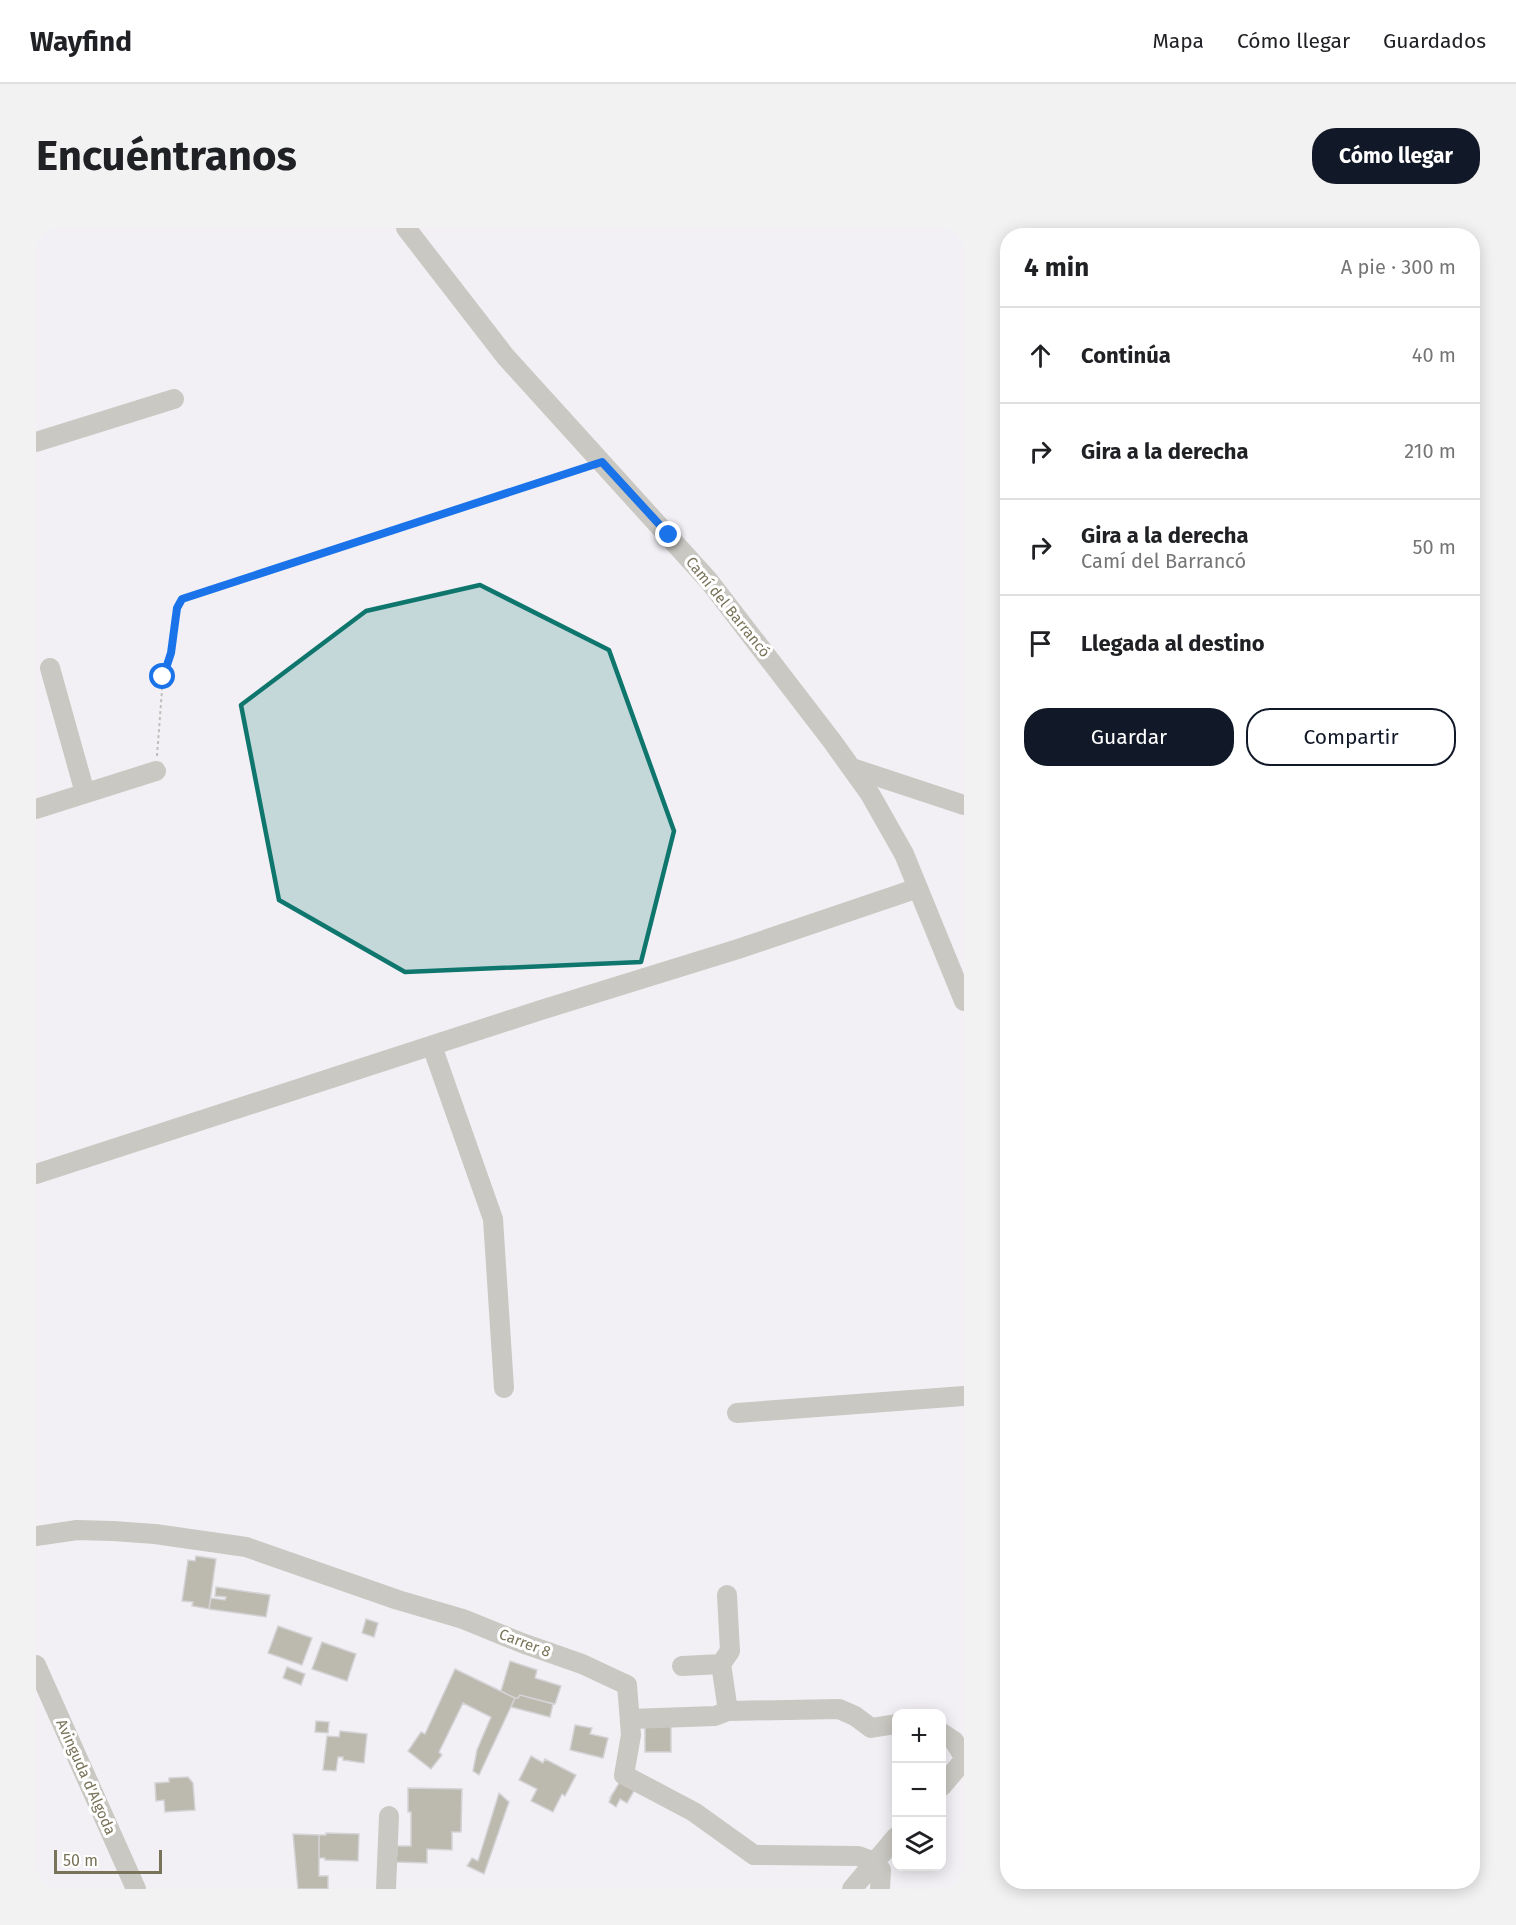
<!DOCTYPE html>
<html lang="es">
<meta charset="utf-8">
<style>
:root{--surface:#fff;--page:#f2f2f2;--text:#202124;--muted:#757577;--line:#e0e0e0;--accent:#111827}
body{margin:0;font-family:"Fira Sans",sans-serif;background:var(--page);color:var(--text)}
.controls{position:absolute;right:18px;bottom:18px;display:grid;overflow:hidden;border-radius:12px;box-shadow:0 3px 15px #0003}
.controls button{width:54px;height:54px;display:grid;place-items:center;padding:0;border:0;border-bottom:2px solid var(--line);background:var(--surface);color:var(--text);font:30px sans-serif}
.scale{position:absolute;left:18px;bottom:15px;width:108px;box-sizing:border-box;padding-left:6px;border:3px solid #797359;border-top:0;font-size:16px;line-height:21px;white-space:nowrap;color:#797359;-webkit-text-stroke:4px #fff;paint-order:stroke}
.stop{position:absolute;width:18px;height:18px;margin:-14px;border:4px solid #1a73e8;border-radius:50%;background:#fff}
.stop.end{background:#1a73e8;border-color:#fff;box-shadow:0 2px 6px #0008}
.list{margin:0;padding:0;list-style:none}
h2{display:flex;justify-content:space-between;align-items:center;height:78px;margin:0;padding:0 24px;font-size:26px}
h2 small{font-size:20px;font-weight:400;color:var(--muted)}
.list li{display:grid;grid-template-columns:39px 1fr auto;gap:18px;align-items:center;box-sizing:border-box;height:96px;padding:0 24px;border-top:2px solid var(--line)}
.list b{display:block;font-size:22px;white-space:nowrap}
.list p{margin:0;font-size:20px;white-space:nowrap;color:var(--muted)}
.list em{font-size:20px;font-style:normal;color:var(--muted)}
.actions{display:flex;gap:12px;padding:18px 24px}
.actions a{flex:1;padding:14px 0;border:2px solid var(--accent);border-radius:24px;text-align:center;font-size:21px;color:var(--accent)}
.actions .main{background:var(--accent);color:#fff}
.icon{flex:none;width:33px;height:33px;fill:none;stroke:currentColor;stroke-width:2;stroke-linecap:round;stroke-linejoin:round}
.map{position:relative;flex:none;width:928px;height:1661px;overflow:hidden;border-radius:24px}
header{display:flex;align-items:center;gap:36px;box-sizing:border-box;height:84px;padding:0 30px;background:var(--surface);border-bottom:2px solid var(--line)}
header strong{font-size:28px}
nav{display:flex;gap:33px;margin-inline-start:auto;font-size:21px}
.intro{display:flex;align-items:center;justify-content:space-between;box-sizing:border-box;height:144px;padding:0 36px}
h1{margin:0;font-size:42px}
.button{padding:15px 27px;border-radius:24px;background:var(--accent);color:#fff;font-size:21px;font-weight:700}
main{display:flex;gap:36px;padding:0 36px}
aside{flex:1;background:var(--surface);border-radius:24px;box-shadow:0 3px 15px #0003}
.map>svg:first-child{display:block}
.building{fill:#bcb9af;stroke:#d4d3d6;stroke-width:1.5}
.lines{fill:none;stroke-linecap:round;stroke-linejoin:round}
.path{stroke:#c0bfbb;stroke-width:2;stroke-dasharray:3 3;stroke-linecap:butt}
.minor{stroke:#cac8c2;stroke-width:20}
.route{stroke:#1a73e8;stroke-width:8}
.marked{fill:#0f766e;fill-opacity:0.2;stroke:#0f766e;stroke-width:4.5;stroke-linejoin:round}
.labels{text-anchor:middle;stroke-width:6;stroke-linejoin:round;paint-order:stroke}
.street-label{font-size:15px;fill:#797359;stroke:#fff}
</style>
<header>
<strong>Wayfind</strong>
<nav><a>Mapa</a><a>Cómo llegar</a><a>Guardados</a></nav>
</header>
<div class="intro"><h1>Encuéntranos</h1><a class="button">Cómo llegar</a></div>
<main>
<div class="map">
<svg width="928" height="1661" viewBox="0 0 928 1661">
<rect width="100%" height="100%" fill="#f2f0f5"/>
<path class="building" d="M160 1328 180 1331 173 1381 156 1378 157 1374 146 1373 152 1332 159 1333Z
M180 1359 234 1367 230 1389 173 1381 175 1370 189 1372 190 1369 179 1368Z
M330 1391 342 1395 338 1409 326 1405Z
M242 1398 276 1410 266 1437 232 1425Z
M286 1414 320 1426 311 1453 276 1441Z
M474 1433 501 1442 499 1450 525 1458 519 1476 484 1467 482 1470H479L465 1463Z
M251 1439 269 1446 265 1457 247 1450Z
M419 1441 479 1470 443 1547 437 1543 441 1522 455 1489 427 1475 403 1524 406 1527 395 1541 372 1523 385 1504 389 1506Z
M484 1467 517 1476 514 1489 475 1479 479 1470H482Z
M280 1493 293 1494 292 1505 279 1504Z
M539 1497 556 1500 554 1506 572 1510 567 1530 534 1522Z
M609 1497H635V1524H609Z
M304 1503 331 1506 328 1535 307 1532V1529H302L300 1543 287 1542 291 1508 303 1509Z
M495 1528 507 1535 509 1531 540 1547 529 1568 526 1566 517 1584 495 1573 501 1561 483 1552Z
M152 1549 157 1555 159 1582 129 1584 128 1572 120 1573 119 1555 133 1554V1550Z
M585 1552 599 1561 591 1575 584 1571 580 1579 573 1574 575 1570H574Z
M372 1560 426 1561 425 1604H416V1622L391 1621V1635L360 1634 361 1618H375V1584H372Z
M463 1565 473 1574 448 1646 431 1638 436 1630 442 1633Z
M290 1605 323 1606 322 1633 289 1632V1630H283V1607H290Z
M257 1606 283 1607V1648H292V1661H262Z"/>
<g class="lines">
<path class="path" d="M121 528 127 449 135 425 141 380 146 371 548 240"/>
<path class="minor" d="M370 0 469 128 673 353 796 513 834 566 868 626 928 773
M0 214 138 171
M14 440 49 565
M816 540 928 577
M0 581 120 543
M396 818 457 991 468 1160
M0 946 505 782 702 721 882 660
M701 1185 928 1168
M0 1308 41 1302 77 1303 119 1306 210 1319 362 1372 427 1391 486 1415 546 1436 591 1457 595 1507 588 1547 658 1584 718 1627 822 1628 839 1634 845 1642 844 1661
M691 1367 694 1423 685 1436 692 1483 803 1481 819 1488 835 1500 860 1496
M0 1437 100 1661
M646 1438 685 1436
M594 1491 679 1488 692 1483
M906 1505 918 1513 928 1529
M906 1558 928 1532
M350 1661 353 1588
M816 1661 860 1609"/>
</g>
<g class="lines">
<path class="route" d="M127 449 135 425 141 380 146 371 566 234 633 307"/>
</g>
<path class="marked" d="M444 357 573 422 638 603 605 734 369 744 243 672 205 477 330 383Z"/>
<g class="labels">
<g class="street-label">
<text transform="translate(692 379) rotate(51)" y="5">Camí del Barrancó</text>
<text transform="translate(489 1415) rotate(21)" y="5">Carrer 8</text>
<text transform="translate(50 1549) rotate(66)" y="5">Avinguda d'Algoda</text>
</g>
</g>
</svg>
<div class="controls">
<button>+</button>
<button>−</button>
<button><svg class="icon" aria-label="layers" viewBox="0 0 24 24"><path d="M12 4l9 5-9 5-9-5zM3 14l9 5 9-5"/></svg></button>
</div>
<div class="scale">50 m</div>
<div class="stop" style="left:127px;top:449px"></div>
<div class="stop end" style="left:633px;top:307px"></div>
</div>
<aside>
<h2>4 min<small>A pie · 300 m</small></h2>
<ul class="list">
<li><svg class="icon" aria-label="ahead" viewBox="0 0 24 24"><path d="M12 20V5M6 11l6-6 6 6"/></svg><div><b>Continúa</b></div><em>40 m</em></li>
<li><svg class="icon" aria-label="right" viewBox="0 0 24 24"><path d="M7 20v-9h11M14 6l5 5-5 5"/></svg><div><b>Gira a la derecha</b></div><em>210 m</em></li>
<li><svg class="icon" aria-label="right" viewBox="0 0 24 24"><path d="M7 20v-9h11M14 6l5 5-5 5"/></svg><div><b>Gira a la derecha</b><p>Camí del Barrancó</p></div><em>50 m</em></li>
<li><svg class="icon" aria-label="arrive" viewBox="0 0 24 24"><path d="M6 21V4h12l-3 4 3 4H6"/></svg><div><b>Llegada al destino</b></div></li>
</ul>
<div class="actions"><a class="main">Guardar</a><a>Compartir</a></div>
</aside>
</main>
